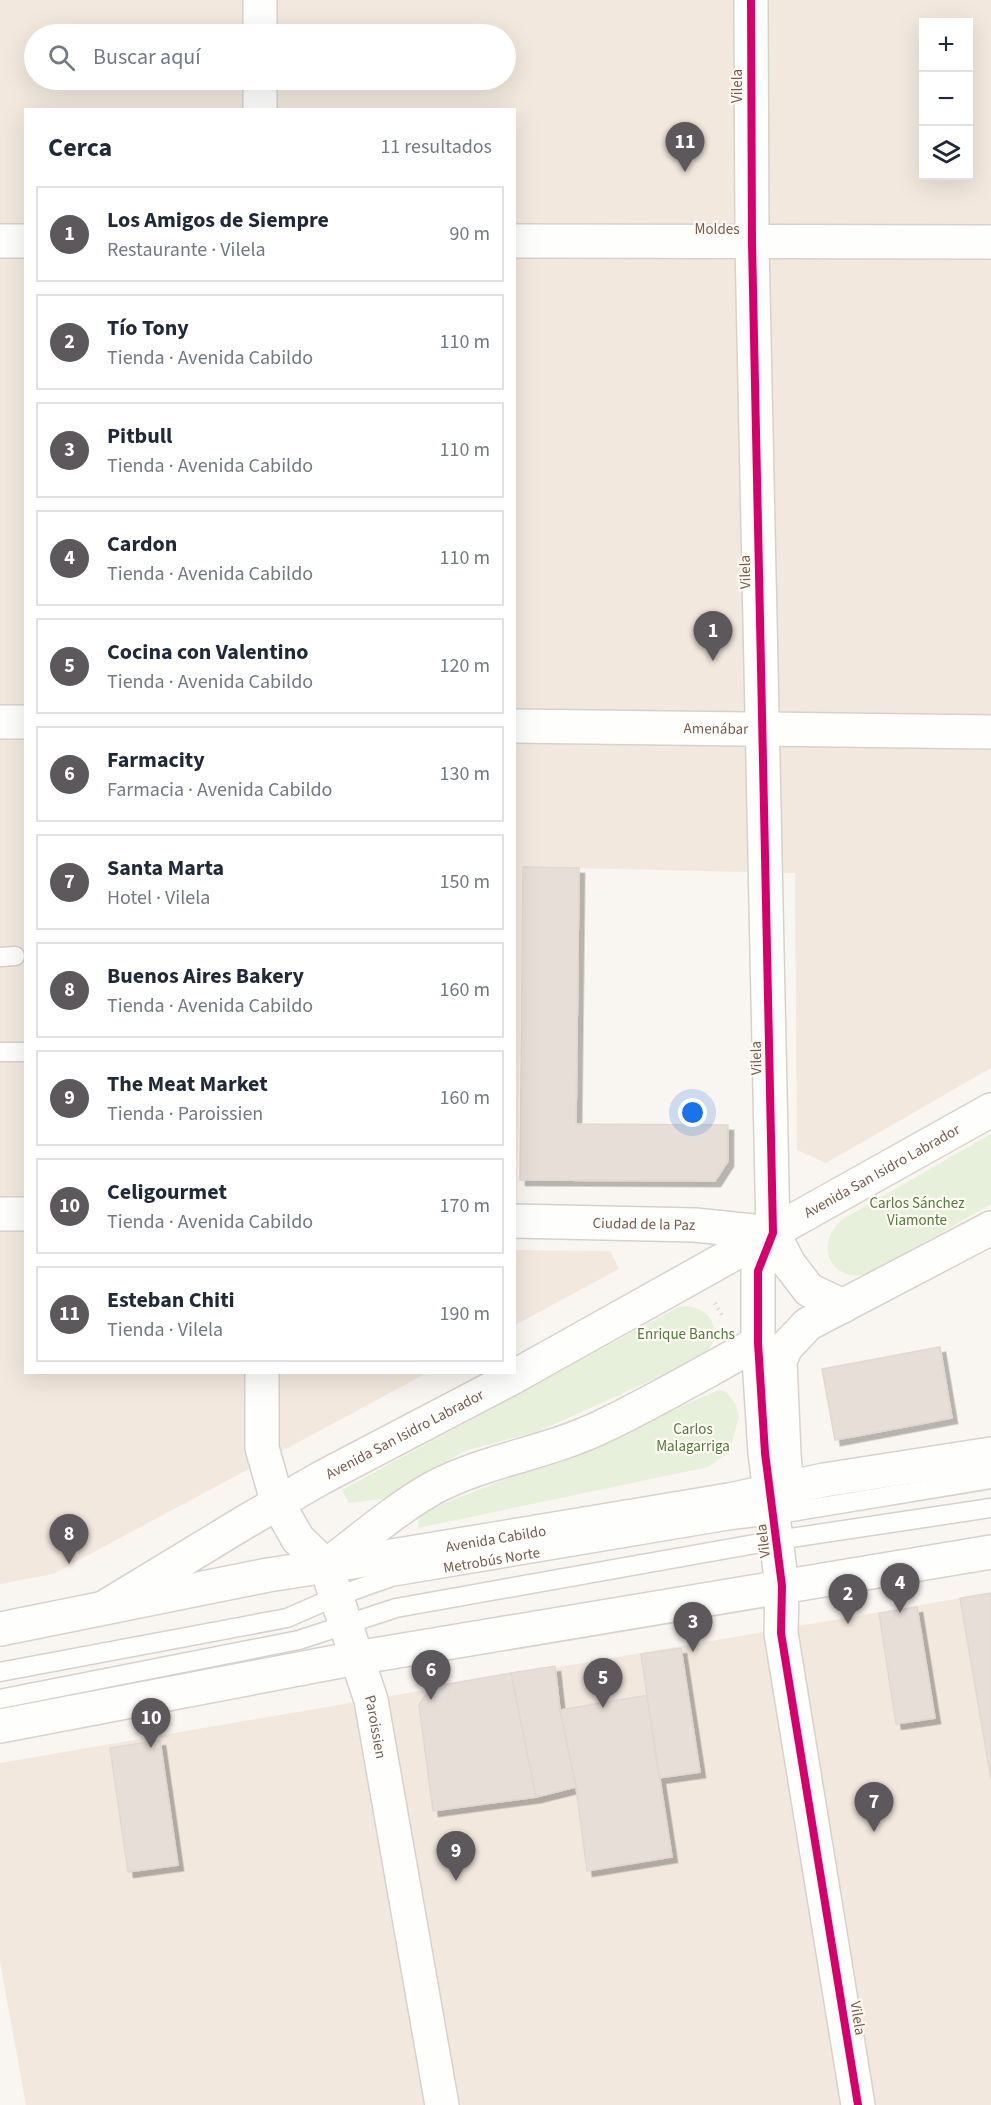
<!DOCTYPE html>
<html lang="es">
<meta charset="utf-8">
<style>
:root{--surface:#fff;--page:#f6f6f7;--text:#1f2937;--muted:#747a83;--line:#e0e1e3;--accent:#5c585b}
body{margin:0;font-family:"Source Sans 3",sans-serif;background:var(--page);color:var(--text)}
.controls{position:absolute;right:18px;top:18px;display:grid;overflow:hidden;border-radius:0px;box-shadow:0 6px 24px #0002}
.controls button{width:54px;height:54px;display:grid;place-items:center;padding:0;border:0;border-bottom:2px solid var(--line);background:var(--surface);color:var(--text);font:30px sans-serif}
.you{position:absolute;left:693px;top:1113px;width:21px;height:21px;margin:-15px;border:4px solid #fff;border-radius:50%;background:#1a73e8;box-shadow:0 0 0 9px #1a73e833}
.badge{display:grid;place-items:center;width:39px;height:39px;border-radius:50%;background:var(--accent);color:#fff;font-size:20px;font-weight:700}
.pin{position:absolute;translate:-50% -50px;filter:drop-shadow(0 2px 3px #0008)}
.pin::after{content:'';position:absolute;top:32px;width:21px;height:18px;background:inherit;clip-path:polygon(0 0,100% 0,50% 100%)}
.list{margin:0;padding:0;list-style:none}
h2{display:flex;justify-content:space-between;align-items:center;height:78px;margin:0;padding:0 24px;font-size:26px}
h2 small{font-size:20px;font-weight:400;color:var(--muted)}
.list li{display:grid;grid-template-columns:39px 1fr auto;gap:18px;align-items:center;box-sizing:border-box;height:96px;margin:0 12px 12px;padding:0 12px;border:2px solid var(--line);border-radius:0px}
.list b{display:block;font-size:22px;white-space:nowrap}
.list p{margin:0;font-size:20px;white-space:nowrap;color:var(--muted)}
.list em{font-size:20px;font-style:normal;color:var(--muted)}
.icon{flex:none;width:33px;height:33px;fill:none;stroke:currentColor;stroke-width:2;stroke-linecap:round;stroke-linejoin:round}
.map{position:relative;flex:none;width:991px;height:2105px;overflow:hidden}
.search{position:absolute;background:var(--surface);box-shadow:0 6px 24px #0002;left:24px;top:24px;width:492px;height:66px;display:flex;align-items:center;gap:15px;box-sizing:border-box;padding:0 21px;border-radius:33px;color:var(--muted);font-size:22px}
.panel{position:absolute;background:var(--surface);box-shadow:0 6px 24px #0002;left:24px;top:108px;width:492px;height:1266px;border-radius:0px}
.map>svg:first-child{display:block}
.residential{fill:#f2e8de;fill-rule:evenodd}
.green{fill:#e7f0db}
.building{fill:#e6ded7;stroke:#e2d8d2;stroke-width:1.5;filter:url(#shadow)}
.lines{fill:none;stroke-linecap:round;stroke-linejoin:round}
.lane-casing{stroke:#d7d1cb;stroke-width:21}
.street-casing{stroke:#d7d1cb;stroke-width:36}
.secondary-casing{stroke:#d9d2cb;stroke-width:36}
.path{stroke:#dcd5d0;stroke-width:4;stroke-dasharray:1.5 4.5;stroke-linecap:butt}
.lane{stroke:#fefefd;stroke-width:18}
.street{stroke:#fefefd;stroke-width:33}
.secondary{stroke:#fefefd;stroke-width:33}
.cycleway-casing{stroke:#fffaf3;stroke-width:11}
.cycleway{stroke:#d6006c;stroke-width:8}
.labels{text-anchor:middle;stroke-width:4.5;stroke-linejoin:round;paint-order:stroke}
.street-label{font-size:15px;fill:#7a5c4d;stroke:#fffaf3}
.park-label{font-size:15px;fill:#537a41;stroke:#fffaf3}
</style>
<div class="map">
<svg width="991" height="2105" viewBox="0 0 991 2105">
<defs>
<filter id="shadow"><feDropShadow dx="5.5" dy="5.5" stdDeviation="0" flood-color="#0004"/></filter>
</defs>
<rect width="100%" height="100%" fill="#f9f5f0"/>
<path class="residential" d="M0 0H991V1068L826 1163 797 1150 795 873 523 867 516 1250 610 1251 619 1269 515 1325 514 110H26V1372L427 1373 53 1574 0 1584ZM924 22H968V176H924ZM34 34H506V80H34Z
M991 1593V2105H26L0 1962V1763Z"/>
<path class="green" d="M991 1134V1204L867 1275C828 1281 814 1243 843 1219Z
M688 1306C717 1311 722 1337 703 1357L539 1431 464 1451 390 1498 349 1503 342 1490 679 1307Z
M719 1390 726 1392 735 1403 739 1417 729 1452 708 1467 418 1528 419 1518 432 1508 582 1450Z"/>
<path class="building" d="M523 867 579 868 576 1124 728 1125V1161L715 1181 520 1180Z
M940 1347 952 1418 835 1440 822 1369Z
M991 1593V1779L960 1598Z
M917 1607 935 1718 896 1724 879 1613Z
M681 1648 700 1772 659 1778 641 1654Z
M555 1666 560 1710 576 1787 536 1797 511 1673Z
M511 1673 536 1797 433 1811 419 1705 431 1687Z
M647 1695 672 1857 587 1871 576 1787 560 1710Z
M160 1740 178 1865 128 1872 110 1748Z"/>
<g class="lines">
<defs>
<g id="lane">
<path d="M0 957 15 956"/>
<path d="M0 1052H26"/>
<path id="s1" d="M0 1672 287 1618 335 1597 391 1577 731 1520 773 1515 991 1479"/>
<path d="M0 1699 299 1640 396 1608 777 1540 991 1508"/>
</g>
<g id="street">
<path d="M260 0V34"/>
<path d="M751 0 752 243 773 1233 758 1271V1343L765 1453 782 1586 781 1633 858 2105"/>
<path d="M260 80V110"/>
<path d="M0 241H26"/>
<path d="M514 241 991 242"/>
<path d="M0 722H26"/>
<path id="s2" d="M514 726 991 732"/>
<path d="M0 1214H26"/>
<path id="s3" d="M514 1221 695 1225 773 1233"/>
<path d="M773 1233 789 1264 809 1290 843 1306"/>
<path id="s4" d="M262 1372V1448L278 1504 298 1539 326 1566 371 1700 442 2105"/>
<path d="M326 1566C360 1540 396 1509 433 1488 486 1460 547 1453 601 1427 654 1402 706 1371 758 1343"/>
</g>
<g id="secondary">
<path d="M787 1488 784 1455 780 1361 786 1347 808 1324 991 1228"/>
<path id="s5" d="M105 1607 245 1522 321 1478 508 1380 991 1110"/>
<path id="s6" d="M0 1629 268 1575 404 1554 729 1500 824 1480 991 1454"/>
<path d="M0 1726 356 1658 991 1552"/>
</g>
</defs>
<use href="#lane" class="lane-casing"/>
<use href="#street" class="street-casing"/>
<use href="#secondary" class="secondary-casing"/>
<path class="path" d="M715 1303 723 1317"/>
<use href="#lane" class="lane"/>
<use href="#street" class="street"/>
<use href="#secondary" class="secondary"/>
<defs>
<path id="cycleway" d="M751 0 752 243 773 1233 758 1271V1343L765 1453 782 1586 781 1633 858 2105"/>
</defs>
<use href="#cycleway" class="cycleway-casing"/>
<use href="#cycleway" class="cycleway"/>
</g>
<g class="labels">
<g class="street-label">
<text transform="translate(737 86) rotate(-90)" y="5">Vilela</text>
<text x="717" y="234">Moldes</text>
<text transform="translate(745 572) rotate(-91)" y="5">Vilela</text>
<text dy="5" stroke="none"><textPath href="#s2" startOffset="202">Amenábar</textPath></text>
<text transform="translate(756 1058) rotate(-91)" y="5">Vilela</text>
<text dy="5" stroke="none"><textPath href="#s5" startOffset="891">Avenida San Isidro Labrador</textPath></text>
<text dy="5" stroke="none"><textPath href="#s3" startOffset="130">Ciudad de la Paz</textPath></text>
<text dy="5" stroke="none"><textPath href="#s5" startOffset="346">Avenida San Isidro Labrador</textPath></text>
<text dy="5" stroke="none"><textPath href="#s6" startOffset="504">Avenida Cabildo</textPath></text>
<text transform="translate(763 1541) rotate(-97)" y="5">Vilela</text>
<text dy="5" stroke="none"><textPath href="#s1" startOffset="506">Metrobús Norte</textPath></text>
<text dy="5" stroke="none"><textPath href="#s4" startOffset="382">Paroissien</textPath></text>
<text transform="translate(858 2018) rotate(81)" y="5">Vilela</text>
</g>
<g class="park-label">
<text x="917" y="1208">Carlos Sánchez<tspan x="917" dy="17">Viamonte</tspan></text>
<text x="686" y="1339">Enrique Banchs</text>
<text x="693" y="1434">Carlos<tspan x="693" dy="17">Malagarriga</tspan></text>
</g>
</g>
</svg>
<div class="controls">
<button>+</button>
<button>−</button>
<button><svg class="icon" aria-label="layers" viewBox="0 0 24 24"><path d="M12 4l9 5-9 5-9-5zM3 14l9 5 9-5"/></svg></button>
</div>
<div class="you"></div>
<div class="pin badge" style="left:713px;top:661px">1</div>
<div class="pin badge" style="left:848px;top:1624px">2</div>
<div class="pin badge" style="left:693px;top:1652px">3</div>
<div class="pin badge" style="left:900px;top:1613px">4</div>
<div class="pin badge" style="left:603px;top:1708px">5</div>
<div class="pin badge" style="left:431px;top:1700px">6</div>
<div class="pin badge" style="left:874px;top:1832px">7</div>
<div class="pin badge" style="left:69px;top:1564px">8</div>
<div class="pin badge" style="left:456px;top:1881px">9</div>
<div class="pin badge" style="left:151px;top:1748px">10</div>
<div class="pin badge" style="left:685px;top:172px">11</div>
<div class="search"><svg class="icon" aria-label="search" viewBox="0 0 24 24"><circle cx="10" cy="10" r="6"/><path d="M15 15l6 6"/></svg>Buscar aquí</div>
<section class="panel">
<h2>Cerca<small>11 resultados</small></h2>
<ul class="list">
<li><span class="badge">1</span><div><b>Los Amigos de Siempre</b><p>Restaurante · Vilela</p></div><em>90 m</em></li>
<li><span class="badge">2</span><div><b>Tío Tony</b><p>Tienda · Avenida Cabildo</p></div><em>110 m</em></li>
<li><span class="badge">3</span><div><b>Pitbull</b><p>Tienda · Avenida Cabildo</p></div><em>110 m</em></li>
<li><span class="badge">4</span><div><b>Cardon</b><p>Tienda · Avenida Cabildo</p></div><em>110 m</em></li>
<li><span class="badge">5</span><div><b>Cocina con Valentino</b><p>Tienda · Avenida Cabildo</p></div><em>120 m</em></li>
<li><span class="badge">6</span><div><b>Farmacity</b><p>Farmacia · Avenida Cabildo</p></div><em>130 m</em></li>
<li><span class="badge">7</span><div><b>Santa Marta</b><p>Hotel · Vilela</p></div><em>150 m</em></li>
<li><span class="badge">8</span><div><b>Buenos Aires Bakery</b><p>Tienda · Avenida Cabildo</p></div><em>160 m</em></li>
<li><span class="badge">9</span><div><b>The Meat Market</b><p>Tienda · Paroissien</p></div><em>160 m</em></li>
<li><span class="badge">10</span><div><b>Celigourmet</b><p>Tienda · Avenida Cabildo</p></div><em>170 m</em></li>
<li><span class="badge">11</span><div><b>Esteban Chiti</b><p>Tienda · Vilela</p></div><em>190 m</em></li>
</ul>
</section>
</div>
